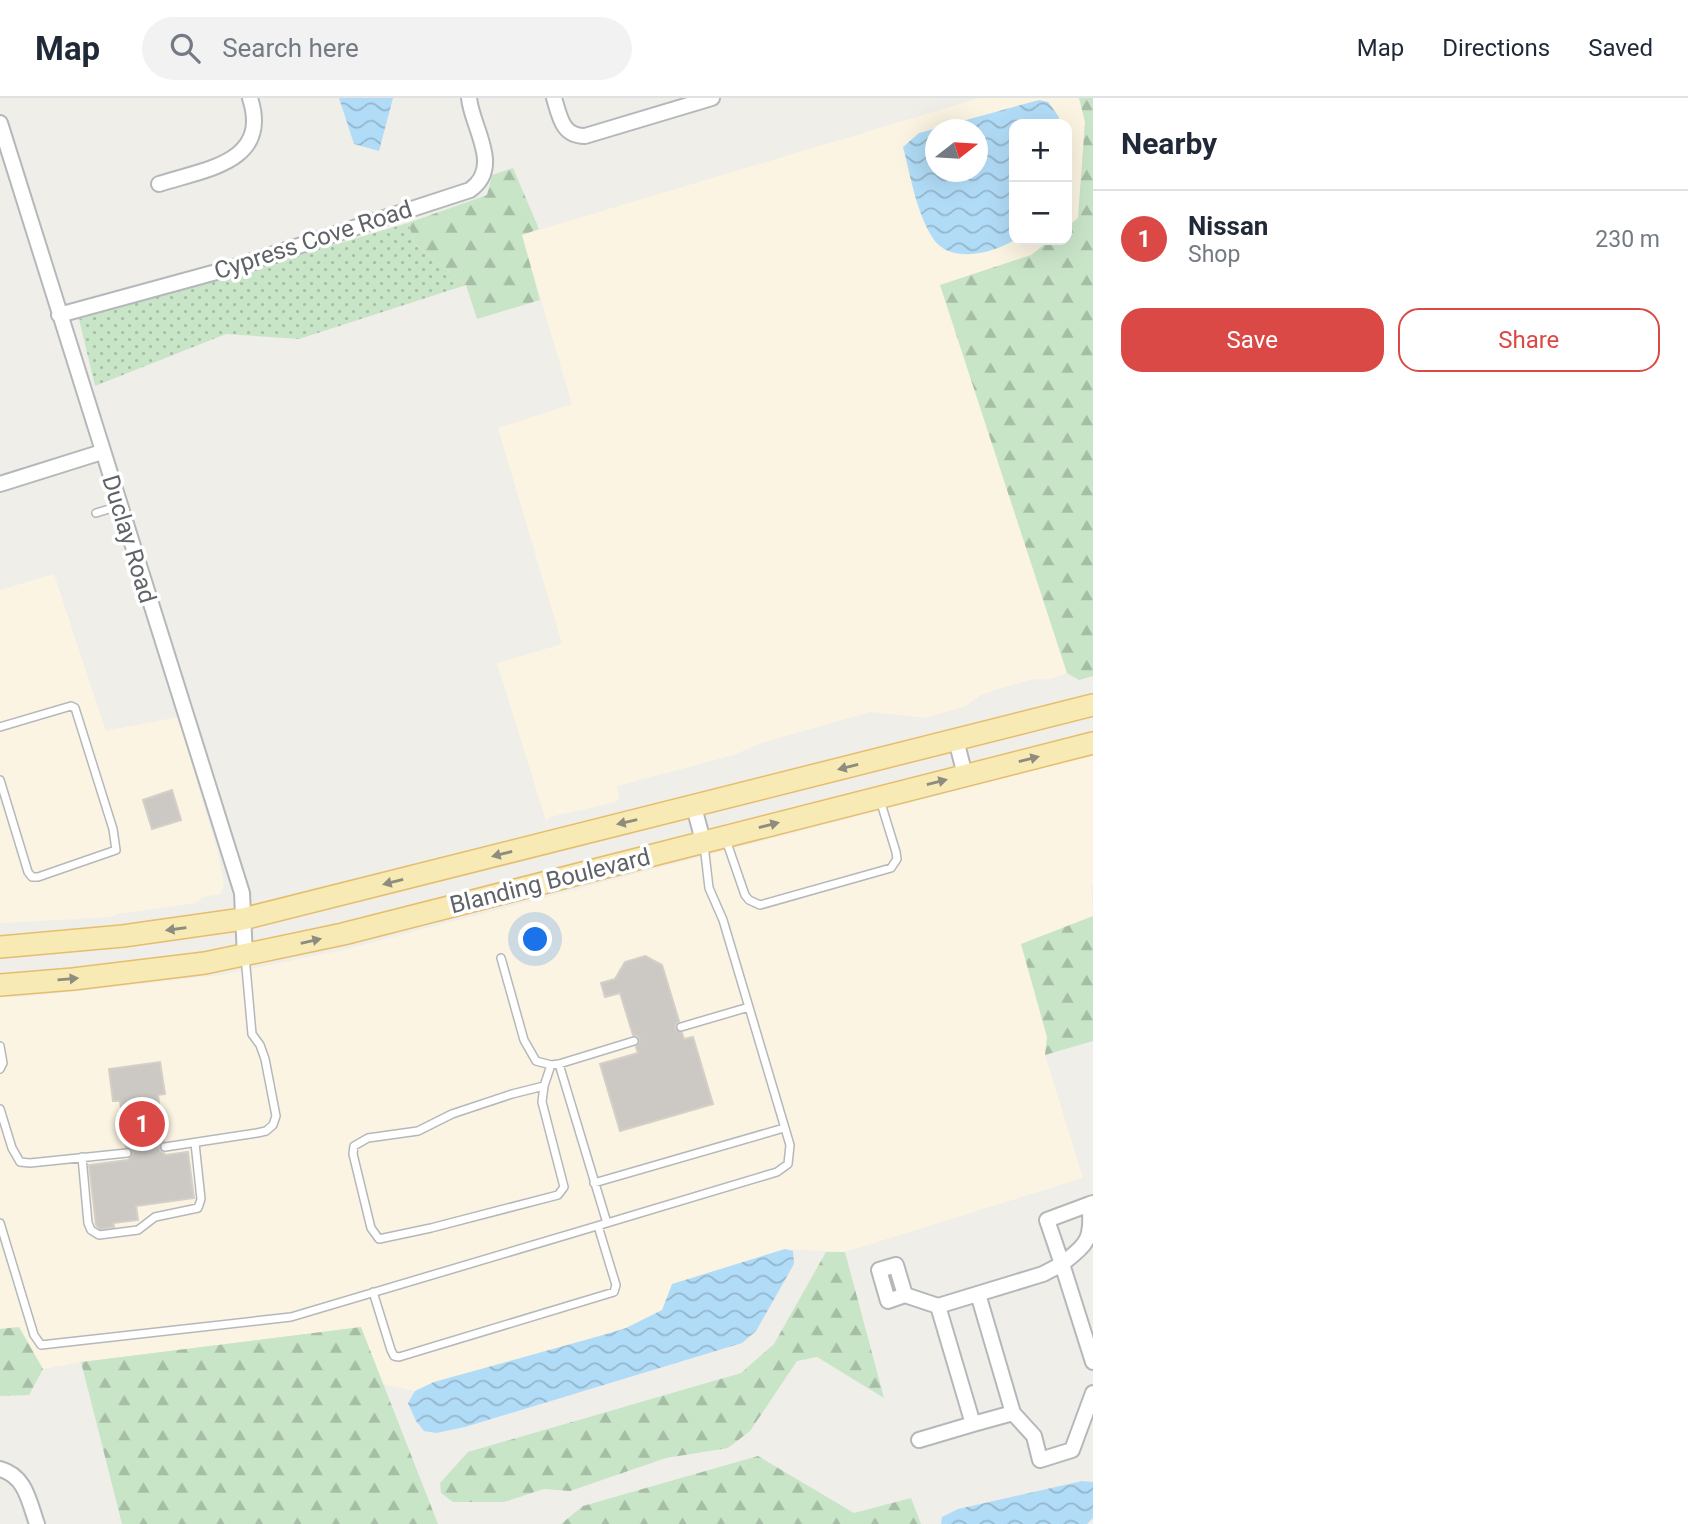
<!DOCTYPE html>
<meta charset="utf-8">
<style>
:root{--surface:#fff;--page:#f2f2f3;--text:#1f2937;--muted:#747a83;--line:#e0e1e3;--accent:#da4945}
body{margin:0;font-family:Roboto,sans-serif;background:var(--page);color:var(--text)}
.controls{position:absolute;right:21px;top:21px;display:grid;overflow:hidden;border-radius:14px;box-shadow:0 7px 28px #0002}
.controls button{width:63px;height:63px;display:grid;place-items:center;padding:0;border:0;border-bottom:2px solid var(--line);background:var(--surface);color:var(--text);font:35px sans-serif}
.compass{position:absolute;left:925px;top:21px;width:63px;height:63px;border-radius:50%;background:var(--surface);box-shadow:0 7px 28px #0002;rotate:73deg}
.you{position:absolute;left:536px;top:842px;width:24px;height:24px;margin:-18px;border:5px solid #fff;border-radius:50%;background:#1a73e8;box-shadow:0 0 0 10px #1a73e833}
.badge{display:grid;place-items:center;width:46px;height:46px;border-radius:50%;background:var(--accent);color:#fff;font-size:23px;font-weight:700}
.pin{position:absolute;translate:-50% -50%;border:4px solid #fff;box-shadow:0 2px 7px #0006}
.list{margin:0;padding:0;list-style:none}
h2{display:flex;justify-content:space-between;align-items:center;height:91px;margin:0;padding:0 28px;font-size:30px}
h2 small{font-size:23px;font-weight:400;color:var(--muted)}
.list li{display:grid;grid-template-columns:46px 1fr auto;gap:21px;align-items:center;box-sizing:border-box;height:98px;padding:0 28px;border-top:2px solid var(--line)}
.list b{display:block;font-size:26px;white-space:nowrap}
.list p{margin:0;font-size:23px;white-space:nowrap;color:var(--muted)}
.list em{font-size:23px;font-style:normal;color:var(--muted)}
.actions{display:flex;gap:14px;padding:21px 28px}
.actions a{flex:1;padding:16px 0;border:2px solid var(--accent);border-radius:21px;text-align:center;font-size:24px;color:var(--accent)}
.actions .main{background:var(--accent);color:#fff}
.icon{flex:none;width:38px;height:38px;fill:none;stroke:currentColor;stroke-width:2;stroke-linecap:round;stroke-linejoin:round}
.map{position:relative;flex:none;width:1093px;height:1426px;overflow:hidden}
header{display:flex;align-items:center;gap:42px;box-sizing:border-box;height:98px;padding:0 35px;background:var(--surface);border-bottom:2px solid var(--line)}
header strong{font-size:33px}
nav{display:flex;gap:38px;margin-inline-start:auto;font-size:24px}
.search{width:490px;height:63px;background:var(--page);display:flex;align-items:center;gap:18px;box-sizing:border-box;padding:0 24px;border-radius:38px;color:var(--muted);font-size:26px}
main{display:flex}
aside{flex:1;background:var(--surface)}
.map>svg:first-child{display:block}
.commercial{fill:#fbf4e2;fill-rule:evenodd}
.grass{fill:url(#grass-dots)}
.forest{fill:url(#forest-firs)}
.water{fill:url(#water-waves);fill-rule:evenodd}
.building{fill:#ccc9c5;stroke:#d4cfc7;stroke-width:2}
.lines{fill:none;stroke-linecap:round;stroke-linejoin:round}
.service-casing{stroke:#b5b8bb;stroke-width:10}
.minor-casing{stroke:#b5b8bb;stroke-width:18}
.primary-casing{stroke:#e5bd6c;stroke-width:24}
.service{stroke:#fff;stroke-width:7}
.minor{stroke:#fff;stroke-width:14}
.primary{stroke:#f8eab5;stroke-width:21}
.oneway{fill:#8d8c7e}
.labels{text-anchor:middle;stroke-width:7;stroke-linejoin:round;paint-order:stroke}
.street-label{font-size:24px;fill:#5f6367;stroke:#fff}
</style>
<header>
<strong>Map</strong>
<div class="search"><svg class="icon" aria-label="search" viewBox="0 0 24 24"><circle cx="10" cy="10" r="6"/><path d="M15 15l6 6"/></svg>Search here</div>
<nav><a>Map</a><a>Directions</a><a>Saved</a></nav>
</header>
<main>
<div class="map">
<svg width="1093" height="1426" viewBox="0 0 1093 1426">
<defs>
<pattern id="grass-dots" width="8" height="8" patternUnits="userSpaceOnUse" patternTransform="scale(1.75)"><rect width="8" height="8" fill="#c9e5c8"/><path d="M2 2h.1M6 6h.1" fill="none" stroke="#a6bda6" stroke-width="1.8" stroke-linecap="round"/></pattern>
<pattern id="forest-firs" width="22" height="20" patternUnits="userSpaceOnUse" patternTransform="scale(1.75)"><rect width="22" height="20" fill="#c9e5c8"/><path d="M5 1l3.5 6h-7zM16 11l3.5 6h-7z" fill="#a6bda6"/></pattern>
<pattern id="water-waves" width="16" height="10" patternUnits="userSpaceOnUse" patternTransform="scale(1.75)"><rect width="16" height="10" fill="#b1dcf7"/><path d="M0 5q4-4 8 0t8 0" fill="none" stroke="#93b6cc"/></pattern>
</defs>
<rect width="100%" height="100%" fill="#f0eee8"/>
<path class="commercial" d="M980 0H1079L1085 24 1078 120 1067 129V26H1014V142H1050L1031 157 940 187 1067 575 1050 581H1034L995 592 981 597 964 609 925 620 871 614 761 645 734 657 617 688 619 701 616 704 550 719 546 723 497 565 562 546 498 330 572 306 522 137ZM936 32H978V74H936Z
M54 476 106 633 178 619 217 752 224 785 221 796 203 799 196 805 117 816 113 819 0 825V492Z
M1093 657V786L1091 787 1093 818 1021 846 1047 939 1045 957 1083 1080 845 1154 785 1151 626 1230 434 1284 415 1293 382 1286 361 1229 81 1264 43 1271 19 1229 0 1231V899H24L221 877 343 852Z"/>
<path class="grass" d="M408 125 415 146 466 187 299 241 226 236 95 288 79 221Z"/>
<path class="forest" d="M1079 0H1093V578L1079 582 1067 575 940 187 1031 157 1050 142H1067V129L1078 120 1085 24Z
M513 70 539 131 522 137 540 202 477 221 466 187 415 146 408 125 487 97 492 77Z
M1093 818V943L1045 957 1047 939 1021 846Z
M826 1154H845L884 1300 817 1259 797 1263 750 1333 728 1350 666 1360 570 1393 544 1391 504 1404H453L441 1395 440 1385 468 1354 741 1275 774 1246Z
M19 1229 43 1271 29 1297 0 1298V1231Z
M361 1229 438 1426H122L81 1264Z
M758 1358 854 1415 911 1400 921 1426H561L583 1408Z"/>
<path class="water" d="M339 0H393L379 53 354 46Z
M1039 2 1048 4 1059 19V26H1014V142C994 155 952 166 934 142 916 115 911 79 903 49L919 35ZM936 32H978V74H936Z
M785 1151 793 1153 794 1166 756 1233 742 1245 465 1329 436 1335 424 1333 416 1323 408 1305 415 1293 434 1284 607 1236 626 1230 662 1212 672 1186Z
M1082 1383 1093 1384V1420L1087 1426H941L942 1419 958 1411Z"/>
<path class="building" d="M172 692 181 722 152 731 143 702Z
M645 858 662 867 679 923 675 927V931L682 935 684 941 693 939 713 1006 620 1033 600 966 638 955 636 949 640 942 638 938 633 937 620 895 605 899 601 885 615 881 625 864Z
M160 964 165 996 158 997 164 1043 160 1046 159 1051 166 1057 188 1054 194 1100 136 1108 138 1122 113 1125 114 1129 100 1131 96 1127 89 1067 128 1062 133 1055 131 1051 126 1049 120 1003H113L109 971Z"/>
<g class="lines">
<defs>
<path id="service" d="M96 415 119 408
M0 629 71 608 75 610 113 731 116 752 38 779H32L28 774 0 682
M726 742 745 797 749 802 760 807 891 770 897 761 896 754 880 702
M501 860 524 942 536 963 551 967 559 966 634 943
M681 929 749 909
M0 948 3 965 0 971
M559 966 607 1125 777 1074 788 1066 790 1047 723 822 709 790 704 747
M544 988 512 996 452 1016 418 1033 368 1040 354 1048 353 1056 371 1130 379 1141 431 1130 558 1097 564 1089 542 1004 544 988 551 967
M0 1011 12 1050 20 1064 30 1065 127 1055
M165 1049 257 1035 266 1033 273 1027 276 1018 265 961 260 947 252 936 245 858
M82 1059 88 1125 91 1132 99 1137 138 1132 155 1119 198 1110 201 1101 195 1045
M594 1085 784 1030
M0 1125 34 1237 41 1247 291 1219 607 1125
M373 1194 391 1252 394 1258 399 1259 614 1194 616 1187 598 1128"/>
<path id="minor" d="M554 0C560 19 562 38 585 38L712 0
M0 25 242 795 245 858
M159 86C205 71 271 65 250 0
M59 217 231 170 470 92C503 69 472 30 469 0
M0 386 102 354
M956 642 965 677
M694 709 703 743
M1090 1106 1047 1122 1062 1166C1090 1143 1091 1143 1090 1106L1093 1105
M978 1196 1013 1315 1034 1338 1040 1362 1072 1352 1093 1295
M905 1197 888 1203 879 1172 896 1167 905 1197 938 1208
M1013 1315 973 1326 938 1208 1043 1176 1062 1166 1093 1264
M919 1342 973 1326
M0 1371C26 1378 29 1404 37 1426"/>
<path id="primary" d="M0 849 123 838 243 821 1093 607
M0 887 73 881 205 865 343 836 1093 645"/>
</defs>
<use href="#service" class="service-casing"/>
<use href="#minor" class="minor-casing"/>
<use href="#primary" class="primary-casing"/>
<use href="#service" class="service"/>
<use href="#minor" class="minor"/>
<use href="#primary" class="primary"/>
</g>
<defs><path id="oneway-solid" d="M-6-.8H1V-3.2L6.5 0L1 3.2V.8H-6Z" transform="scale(1.75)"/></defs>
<g class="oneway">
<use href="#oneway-solid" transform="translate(1029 661) rotate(-14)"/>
<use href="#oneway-solid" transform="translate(848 669) rotate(166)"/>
<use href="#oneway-solid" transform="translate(937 684) rotate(-14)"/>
<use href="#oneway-solid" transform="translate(627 724) rotate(167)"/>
<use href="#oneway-solid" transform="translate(769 727) rotate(-14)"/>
<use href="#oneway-solid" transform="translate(502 756) rotate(166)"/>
<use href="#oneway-solid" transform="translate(393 784) rotate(166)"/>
<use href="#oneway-solid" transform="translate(176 831) rotate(172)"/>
<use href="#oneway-solid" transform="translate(311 843) rotate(-13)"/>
<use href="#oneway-solid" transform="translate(68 881) rotate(-5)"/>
</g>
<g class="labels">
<g class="street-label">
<text transform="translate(313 142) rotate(-18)" y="8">Cypress Cove Road</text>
<text transform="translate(129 441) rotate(73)" y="8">Duclay Road</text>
<text transform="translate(550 783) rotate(-14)" y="8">Blanding Boulevard</text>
</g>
</g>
</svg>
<div class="controls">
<button>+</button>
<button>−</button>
</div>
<svg class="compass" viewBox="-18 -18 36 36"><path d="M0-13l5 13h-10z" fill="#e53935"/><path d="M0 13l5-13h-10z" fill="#747a83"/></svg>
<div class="you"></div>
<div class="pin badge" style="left:142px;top:1026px">1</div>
</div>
<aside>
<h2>Nearby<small></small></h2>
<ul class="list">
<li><span class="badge">1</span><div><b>Nissan</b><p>Shop</p></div><em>230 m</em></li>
</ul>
<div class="actions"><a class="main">Save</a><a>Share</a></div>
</aside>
</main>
